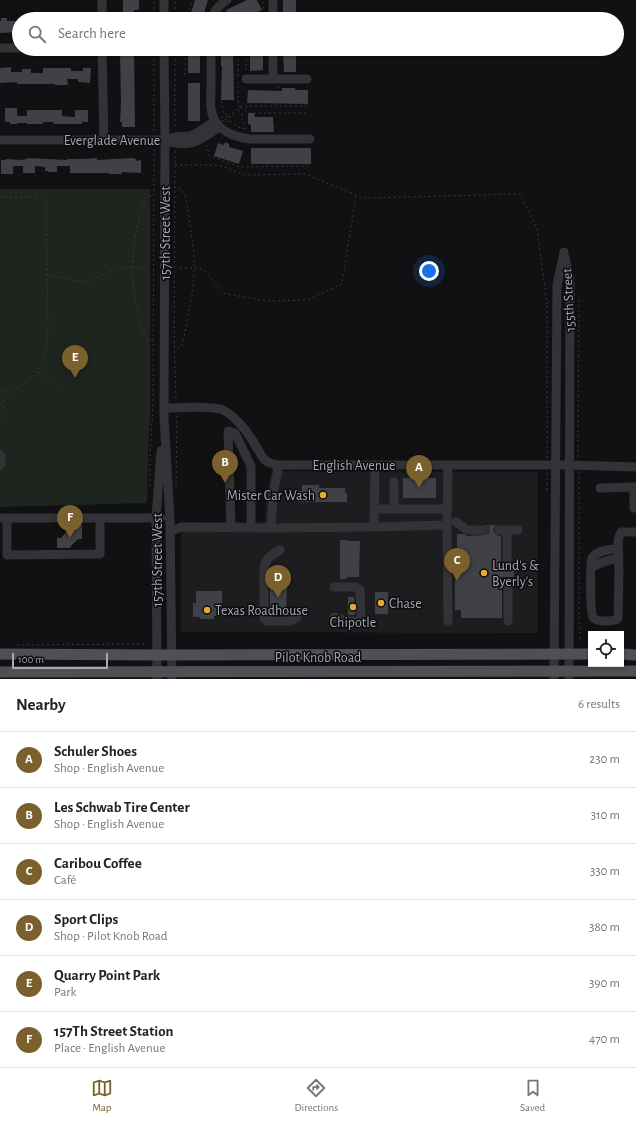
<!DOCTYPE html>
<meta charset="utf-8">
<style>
:root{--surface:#fff;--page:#f2f2f2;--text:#222;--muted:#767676;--line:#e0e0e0;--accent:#79602c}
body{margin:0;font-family:"Alegreya Sans",sans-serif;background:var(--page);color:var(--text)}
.controls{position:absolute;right:12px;bottom:12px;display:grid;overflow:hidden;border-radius:0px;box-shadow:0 1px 3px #0004}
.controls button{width:36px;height:36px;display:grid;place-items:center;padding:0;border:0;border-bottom:1px solid var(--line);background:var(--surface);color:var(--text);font:20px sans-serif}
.scale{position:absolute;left:12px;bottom:10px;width:96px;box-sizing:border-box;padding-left:4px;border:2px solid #a4a8b2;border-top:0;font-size:11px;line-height:14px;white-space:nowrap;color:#a4a8b2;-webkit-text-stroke:3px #0c0c0e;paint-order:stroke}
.you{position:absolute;left:429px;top:271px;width:14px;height:14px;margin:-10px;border:3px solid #fff;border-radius:50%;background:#1a73e8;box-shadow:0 0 0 6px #1a73e833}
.badge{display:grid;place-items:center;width:26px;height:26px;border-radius:50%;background:var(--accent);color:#fff;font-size:13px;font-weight:700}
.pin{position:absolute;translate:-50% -33px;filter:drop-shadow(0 1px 2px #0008)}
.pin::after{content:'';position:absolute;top:21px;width:14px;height:12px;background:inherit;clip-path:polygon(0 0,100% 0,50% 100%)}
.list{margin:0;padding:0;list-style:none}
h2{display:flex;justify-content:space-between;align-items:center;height:52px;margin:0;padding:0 16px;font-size:17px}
h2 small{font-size:13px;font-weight:400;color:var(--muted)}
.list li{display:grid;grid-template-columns:26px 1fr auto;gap:12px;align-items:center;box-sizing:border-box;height:56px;padding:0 16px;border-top:1px solid var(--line)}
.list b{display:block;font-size:15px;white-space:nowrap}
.list p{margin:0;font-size:13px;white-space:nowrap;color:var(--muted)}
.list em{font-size:13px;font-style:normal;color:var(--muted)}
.icon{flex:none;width:22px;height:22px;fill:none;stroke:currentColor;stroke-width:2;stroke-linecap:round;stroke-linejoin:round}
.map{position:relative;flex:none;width:636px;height:679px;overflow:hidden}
.search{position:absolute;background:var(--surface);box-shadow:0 1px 3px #0004;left:12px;right:12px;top:12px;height:44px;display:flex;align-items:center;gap:10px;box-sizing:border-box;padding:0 14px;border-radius:22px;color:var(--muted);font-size:15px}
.sheet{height:388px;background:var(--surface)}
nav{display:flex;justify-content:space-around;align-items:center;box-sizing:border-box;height:56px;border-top:1px solid var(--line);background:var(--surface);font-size:11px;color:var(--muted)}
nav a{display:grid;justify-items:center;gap:2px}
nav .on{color:var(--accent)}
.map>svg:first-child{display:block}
.built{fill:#1d1d20}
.green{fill:#1e251f}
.building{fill:#404146}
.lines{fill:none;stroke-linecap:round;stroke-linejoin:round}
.minor-tunnel{stroke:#2e2f33;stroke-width:9;stroke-dasharray:9 4.5;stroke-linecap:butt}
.path{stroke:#393a3e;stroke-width:1;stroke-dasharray:2 3;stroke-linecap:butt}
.minor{stroke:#333337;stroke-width:9}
.major{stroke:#4f5056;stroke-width:11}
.poi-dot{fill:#e4ab38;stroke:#0c0c0e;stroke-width:1.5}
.labels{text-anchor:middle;stroke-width:3;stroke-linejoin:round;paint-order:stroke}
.street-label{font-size:14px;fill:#a4a8b2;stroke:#0c0c0e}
.poi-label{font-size:14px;fill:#a4a8b2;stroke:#0c0c0e;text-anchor:start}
</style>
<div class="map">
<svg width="636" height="679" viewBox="0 0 636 679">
<rect width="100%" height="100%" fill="#111113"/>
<path class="built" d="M272 471 538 472V633L181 632V522H265L266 496Z"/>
<path class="green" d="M0 189H150V416L148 459 147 503 0 507Z"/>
<path class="building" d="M123 0H139V10H134V19H123Z
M195 0H208L202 19H189Z
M247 0H257L262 10 243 19H230L226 10Z
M283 0H296V19H283Z
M1 18H7V21H19V32L0 33V21H1Z
M121 49H134L135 127H122V122H120L121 102 120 53H121Z
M188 49H200V73H188Z
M221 49H233L234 100H221L222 66H221Z
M250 49H263V70L250 71Z
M283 49H296V72H284Z
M11 67V72H22V69H31V73H43V68H71V71H83V68H91L90 83 78 82V79H67L68 85H55V84H17V82L0 83V68Z
M188 83H200V121H188Z
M282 88H295V90H308V104L247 103 248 90 282 91Z
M5 108H17V116H27V110H62V116L72 117H75V110H88V122H82V124H55L53 123V122H43V124H27V123H17V124H10V122H5Z
M248 113H254L255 117H273L274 132H251V125L248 124Z
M225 142 229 144V147L243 151 239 164 214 156 218 143 224 145Z
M251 148H311V164H251Z
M28 158 67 160V159H82L97 158V160L133 158 136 159V161L141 160V173L122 172V174H109V173H70V166H57V172H48V171H45V167L35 166V173H23V166H13V174H1V160H6V159L23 160Z
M403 478H436V498H403Z
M302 485H319V488H345V493H347V502H298V491H302Z
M69 525H82V539H78L70 547V548H57V538H61L69 529Z
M484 525H496L494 527 493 530 496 535 501 536V565L507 567 514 565V577H502V618H461V610H455V569H453V555H457V534H463L467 536 484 535 486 533 487 530 486 527Z
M340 540H348L347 541H360L359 577H347V579H340Z
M270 581H286V586H287L286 610H288V615H270Z
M196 591H222V616H214V619H200V617H193V603H196Z
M375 592H388V614H375Z
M348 597H354L355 615H348Z"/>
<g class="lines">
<path class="minor-tunnel" d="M481 530H499"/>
<path class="path" d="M154 19V0
M175 19V0
M186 19 192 0
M223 19 224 16
M256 19 263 18
M263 19V0
M154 49V132
M175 49V128
M238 49V77
M246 49V70
M185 75 186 49
M278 86V105
M221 101 224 114
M240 107 244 106H307
M241 107 248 113H307
M238 110C242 113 244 115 242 120L246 126V131
M222 118a4 4 0 1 1 8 0a4 4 0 1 1-8 0Z
M226 116 228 117 227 119H225Z
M228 117 240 107 238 100V82
M230 121 238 127 246 129
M206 145 210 156 240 167 310 166
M175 151 174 332 176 400
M175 165H209L221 166 246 175 305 174 364 198 520 194 537 228 547 304
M0 197H41L46 201 48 322C48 343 47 363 31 378 26 383 19 387 13 390L8 389 0 391
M180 268H194L203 269 225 294 269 301 307 300 342 284 356 195
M48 275C61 276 74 283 88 281 98 279 107 272 117 269 126 266 138 268 148 268
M153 341C141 338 141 327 139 316 137 305 134 294 133 283 131 258 136 222 146 198L153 195
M174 352 182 345 184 337 192 294 194 278V254L192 238 186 198 181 189 175 188
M38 372 63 389 66 394
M4 403 12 391
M0 405 3 404C4 410 3 415 0 420
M578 457 579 300
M547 458V304L549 302
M579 472V618L580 642
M547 473V492
M150 486V459L153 404 154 149
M176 488 177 415
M17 645 146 644"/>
<path class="minor" d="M102 0V19
M273 0V19
M164 19V0
M212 19C214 10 219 5 227 0
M0 48H19
M102 49 104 140
M164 49 165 140 164 417 170 519 172 679
M211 49C211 62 211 74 211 87 211 94 210 102 211 109 214 129 232 137 250 139H310
M273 49V79
M246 79H307
M0 140H165C189 149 200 141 219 127
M165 140 175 137 190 136 197 133 215 121
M565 257 570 283 569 679
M164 408C177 408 212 405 223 410 237 417 250 435 257 448 260 452 261 456 264 459 268 463 272 464 278 465H570L636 467
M0 455 1 456V464L0 465
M634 487V508H636
M600 488 636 487
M230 497 251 495
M374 509H448
M394 509V482
M0 518H161
M7 518V555L100 554V518
M456 522 467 530H481
M447 525 448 621
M374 527 447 525 448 465
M231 528 228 431 235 433 251 466V527
M271 528 273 495 277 474 278 465
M499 530H518
M507 530V561
M170 532 181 527 271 528 374 527 375 465
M618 548C611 550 596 550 592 558 590 562 590 613 593 617 597 623 609 621 616 620L618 618 619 570 618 540 621 532H636
M280 550C271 555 266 558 264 568V618L267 621H291L297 617
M591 568C600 562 608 560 619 558
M508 586V621
M334 617C343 620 349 622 358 621L361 617 360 590 355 587H334
M157 679 156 518 161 451
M554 679 557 285 564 252"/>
<path class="major" d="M0 654 157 655 591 654
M621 654 636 655
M0 672 636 671"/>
</g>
<g class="poi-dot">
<circle cx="323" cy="495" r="4"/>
<circle cx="484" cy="573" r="4"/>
<circle cx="381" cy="603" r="4"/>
<circle cx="353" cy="607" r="4"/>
<circle cx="207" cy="610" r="4"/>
</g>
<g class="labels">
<g class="street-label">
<text x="112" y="145">Everglade Avenue</text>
<text transform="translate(165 233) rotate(-90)" y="5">157th Street West</text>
<text transform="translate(568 300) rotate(-93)" y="5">155th Street</text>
<text x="354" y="470">English Avenue</text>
<text transform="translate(157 560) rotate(-90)" y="5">157th Street West</text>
<text x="318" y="662">Pilot Knob Road</text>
</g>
<g class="poi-label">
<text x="315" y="500" text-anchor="end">Mister Car Wash</text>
<text x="492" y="570">Lund's &amp;<tspan x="492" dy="16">Byerly's</tspan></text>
<text x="389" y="608">Chase</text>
<text x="215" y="615">Texas Roadhouse</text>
<text x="353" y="627" text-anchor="middle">Chipotle</text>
</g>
</g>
</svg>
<div class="controls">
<button><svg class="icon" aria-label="locate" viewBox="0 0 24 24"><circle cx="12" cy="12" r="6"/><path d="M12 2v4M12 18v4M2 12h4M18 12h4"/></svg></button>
</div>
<div class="scale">100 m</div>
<div class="you"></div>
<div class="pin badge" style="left:419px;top:488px">A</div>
<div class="pin badge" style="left:225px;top:483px">B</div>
<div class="pin badge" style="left:457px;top:581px">C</div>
<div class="pin badge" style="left:278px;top:598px">D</div>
<div class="pin badge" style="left:75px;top:378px">E</div>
<div class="pin badge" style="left:70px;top:538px">F</div>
<div class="search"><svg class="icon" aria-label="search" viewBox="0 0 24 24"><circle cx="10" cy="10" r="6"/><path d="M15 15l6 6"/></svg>Search here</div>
</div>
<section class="sheet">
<h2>Nearby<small>6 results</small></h2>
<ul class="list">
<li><span class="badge">A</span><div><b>Schuler Shoes</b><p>Shop · English Avenue</p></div><em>230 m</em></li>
<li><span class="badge">B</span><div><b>Les Schwab Tire Center</b><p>Shop · English Avenue</p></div><em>310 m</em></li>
<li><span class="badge">C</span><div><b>Caribou Coffee</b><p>Café</p></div><em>330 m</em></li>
<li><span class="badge">D</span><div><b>Sport Clips</b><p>Shop · Pilot Knob Road</p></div><em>380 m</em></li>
<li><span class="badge">E</span><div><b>Quarry Point Park</b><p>Park</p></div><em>390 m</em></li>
<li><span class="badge">F</span><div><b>157Th Street Station</b><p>Place · English Avenue</p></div><em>470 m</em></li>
</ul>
</section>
<nav>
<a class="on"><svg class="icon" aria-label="map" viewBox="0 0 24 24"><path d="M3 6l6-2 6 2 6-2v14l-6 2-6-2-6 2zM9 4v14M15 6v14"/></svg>Map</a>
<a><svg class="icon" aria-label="directions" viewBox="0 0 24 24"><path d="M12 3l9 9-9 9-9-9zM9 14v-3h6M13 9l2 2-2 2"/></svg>Directions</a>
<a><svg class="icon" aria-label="saved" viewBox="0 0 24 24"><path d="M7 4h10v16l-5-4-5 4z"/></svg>Saved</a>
</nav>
